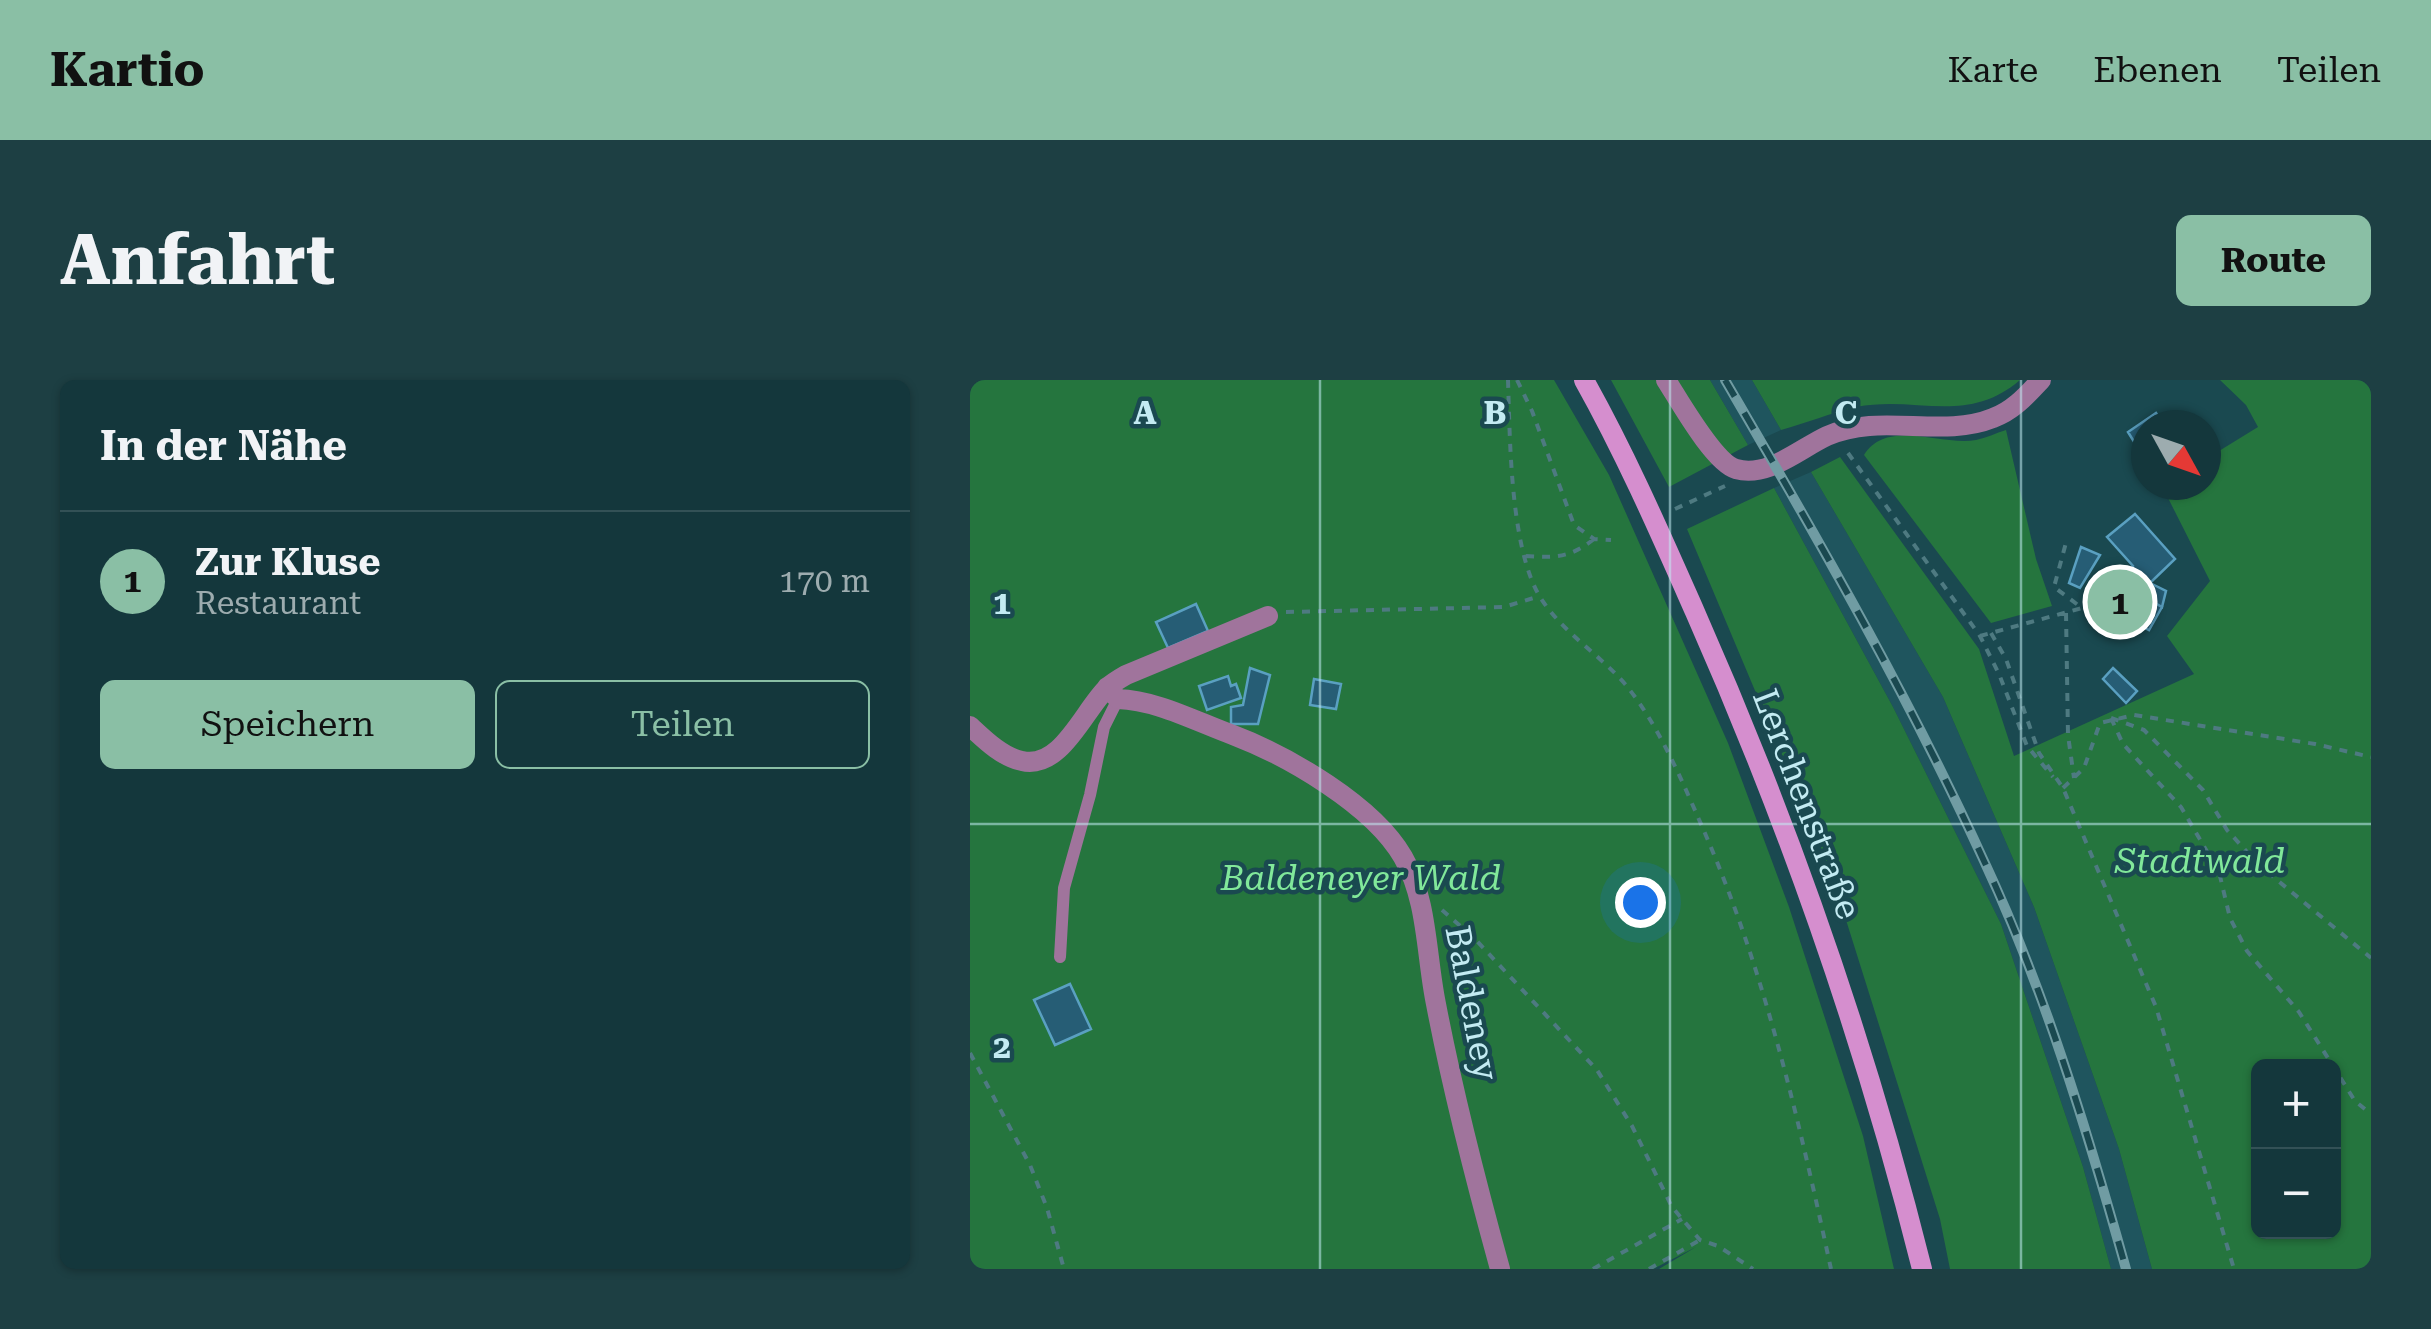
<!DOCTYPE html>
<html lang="de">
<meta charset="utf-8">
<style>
:root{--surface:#14373c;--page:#1d3f43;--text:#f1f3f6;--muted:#9dacaf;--line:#335156;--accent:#8abfa5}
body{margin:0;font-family:"Roboto Serif",serif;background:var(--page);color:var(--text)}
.controls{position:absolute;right:30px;bottom:30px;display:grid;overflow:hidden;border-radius:15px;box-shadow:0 2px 8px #0004}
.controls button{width:90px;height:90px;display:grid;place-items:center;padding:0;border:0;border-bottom:2px solid var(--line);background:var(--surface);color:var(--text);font:50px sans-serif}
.compass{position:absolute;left:1161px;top:30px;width:90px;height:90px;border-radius:50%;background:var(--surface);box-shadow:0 2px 8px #0004;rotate:130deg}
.you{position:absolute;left:670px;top:522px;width:35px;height:35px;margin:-25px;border:8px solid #fff;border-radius:50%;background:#1a73e8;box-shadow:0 0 0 15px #1a73e833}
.badge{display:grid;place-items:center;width:65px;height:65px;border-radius:50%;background:var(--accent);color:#111;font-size:32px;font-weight:700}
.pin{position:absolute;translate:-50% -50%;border:5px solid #fff;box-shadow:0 2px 10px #0006}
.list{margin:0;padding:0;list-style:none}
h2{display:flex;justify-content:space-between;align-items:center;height:130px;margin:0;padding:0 40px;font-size:42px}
h2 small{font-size:32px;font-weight:400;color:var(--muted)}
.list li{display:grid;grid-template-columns:65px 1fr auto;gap:30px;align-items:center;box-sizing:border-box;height:140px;padding:0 40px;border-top:2px solid var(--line)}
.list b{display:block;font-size:38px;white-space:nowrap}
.list p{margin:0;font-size:32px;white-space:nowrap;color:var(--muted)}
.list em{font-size:32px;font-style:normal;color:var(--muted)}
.actions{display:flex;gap:20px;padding:30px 40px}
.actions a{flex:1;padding:22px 0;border:2px solid var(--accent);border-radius:15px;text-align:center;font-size:35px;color:var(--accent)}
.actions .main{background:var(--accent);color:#111}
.map{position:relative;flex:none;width:1401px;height:889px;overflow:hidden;border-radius:15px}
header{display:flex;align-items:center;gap:60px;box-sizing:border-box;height:140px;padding:0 50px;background:var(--accent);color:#111}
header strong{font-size:48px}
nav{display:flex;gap:55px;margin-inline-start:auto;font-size:35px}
.intro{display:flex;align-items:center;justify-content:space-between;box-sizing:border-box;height:240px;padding:0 60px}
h1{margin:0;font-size:70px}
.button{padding:25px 45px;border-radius:15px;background:var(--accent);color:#111;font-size:35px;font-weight:700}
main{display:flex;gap:60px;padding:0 60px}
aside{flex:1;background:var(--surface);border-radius:15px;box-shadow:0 2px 8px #0004}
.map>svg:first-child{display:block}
.built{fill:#1f555e}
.green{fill:#25753e;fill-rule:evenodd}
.building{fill:#265d75;stroke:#5aa0c1;stroke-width:2.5}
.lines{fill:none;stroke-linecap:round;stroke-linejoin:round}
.path{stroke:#4e7a81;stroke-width:4;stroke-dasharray:8 8;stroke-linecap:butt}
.service{stroke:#a0749c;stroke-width:12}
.minor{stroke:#a0749c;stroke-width:20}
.secondary{stroke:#d58ece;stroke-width:20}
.rail-casing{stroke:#709ca3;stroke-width:10}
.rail{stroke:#1a4950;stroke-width:6;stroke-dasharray:19;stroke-linecap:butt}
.grid{fill:none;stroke:#c3ebf2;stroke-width:2.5;stroke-opacity:0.55}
.labels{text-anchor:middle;stroke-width:9;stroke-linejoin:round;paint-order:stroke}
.street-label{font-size:35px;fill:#c3ebf2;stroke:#1a4950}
.park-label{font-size:35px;font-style:italic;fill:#81e89a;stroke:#1a4950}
.grid-label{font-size:32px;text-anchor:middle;font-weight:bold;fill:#c3ebf2;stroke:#1a4950;stroke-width:9;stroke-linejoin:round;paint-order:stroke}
</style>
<header>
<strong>Kartio</strong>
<nav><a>Karte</a><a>Ebenen</a><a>Teilen</a></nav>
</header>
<div class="intro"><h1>Anfahrt</h1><a class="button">Route</a></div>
<main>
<aside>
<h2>In der Nähe<small></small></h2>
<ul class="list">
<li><span class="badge">1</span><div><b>Zur Kluse</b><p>Restaurant</p></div><em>170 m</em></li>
</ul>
<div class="actions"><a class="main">Speichern</a><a>Teilen</a></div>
</aside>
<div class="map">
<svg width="1401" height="889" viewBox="0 0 1401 889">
<rect width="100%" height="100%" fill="#1a4950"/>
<path class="built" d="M740 0H782L811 50 778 65Z
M841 92 973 317 1064 527 1149 769 1182 889H1141L1113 787 1031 544 923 327 804 108Z"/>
<path class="green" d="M0 0H584L639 95 758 363 819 527 893 756 924 889H689L726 867 683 889H0Z
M641 0H740L778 65 699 107Z
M782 0H1050C996 46 947 15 886 27 861 33 836 43 811 50Z
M1250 0H1401V889H1182L1149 769 1064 527 973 317 841 92 870 77 1009 269 1044 376 1224 294 1197 256 1240 201 1196 114 1199 105H1236V79L1288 47 1276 25ZM1288 686H1364V852H1288Z
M1036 50 1066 179 1082 226 1021 243 894 75C917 38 970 66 1006 60 1016 58 1026 53 1036 50Z
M804 108 923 327 1031 544 1113 787 1141 889H980L970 839 860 489 717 149Z"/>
<path class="building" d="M1186 33 1194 45H1199H1176V81L1158 52Z
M1165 134 1205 179 1180 203 1196 211 1192 227 1154 205 1163 186 1137 157Z
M1111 167 1130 175 1110 208 1099 203Z
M1136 195 1181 221 1164 249 1119 224Z
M1181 221 1192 227 1179 250 1167 244Z
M226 224 238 251 198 268 186 242Z
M280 288 300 295 288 344H261V327L273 325Z
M1143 288 1167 311 1156 323 1133 299Z
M258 296 261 306 266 304 271 318 237 330 229 306Z
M344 299 371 304 366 329 340 325Z
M100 604 121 649 85 665 64 620Z"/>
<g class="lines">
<path class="path" d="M538 0C540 59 540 167 570 217 592 252 629 274 655 304 689 345 713 403 734 451 795 591 829 741 861 889
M547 0 562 31 604 145 624 159 641 160
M878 73 1010 256 1029 294 1057 366 1083 397
M705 129 755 106
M556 176C585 178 600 178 624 159
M316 232 534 227 570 216
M1096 233 1098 355 1104 398
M1021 253 1036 279 1069 373 1093 408 1186 627 1264 889
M1010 256 1112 228 1084 207 1097 159
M1141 338 1153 364 1211 427 1249 492 1260 538 1277 571 1329 632 1385 721 1401 734
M1141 338 1174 350 1233 410 1257 450 1289 485 1401 578
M1093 408 1114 388 1130 343 1164 335 1345 364 1401 377
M472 530 505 559 627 690 662 746 702 827 730 860 748 866 783 889
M0 673 60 785 77 828 94 889
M623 889 712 839
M679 889 730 860"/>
<path class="service" d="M90 577 94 508 120 415 134 347 148 319"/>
<path class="minor" d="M696 0C709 20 744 83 766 89 798 98 829 69 857 56 910 32 971 59 1023 38 1043 31 1057 15 1071 0
M137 307 148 319C186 320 227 342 263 355 318 376 403 425 433 477 458 520 456 576 466 624 483 713 506 802 530 889
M0 346C14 359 32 377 52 381 91 390 114 330 137 308 142 303 149 299 156 295L298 236"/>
<path class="secondary" d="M614 0C656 75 690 153 725 232 818 442 896 665 952 889"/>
<defs>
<path id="rail" d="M755 0C847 157 938 315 1014 481 1075 611 1117 750 1156 889"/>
</defs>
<use href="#rail" class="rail-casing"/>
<use href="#rail" class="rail"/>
</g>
<path class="grid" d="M350 0V889M700 0V889M1051 0V889M0 444H1401"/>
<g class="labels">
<g class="street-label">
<text transform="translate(837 424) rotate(69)" y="12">Lerchenstraße</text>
<text transform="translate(502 623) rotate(79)" y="12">Baldeney</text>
</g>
<g class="park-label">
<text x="1230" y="493">Stadtwald</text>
<text x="391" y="510">Baldeneyer Wald</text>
</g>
</g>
<g class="grid-label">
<text x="175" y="44">A</text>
<text x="525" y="44">B</text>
<text x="876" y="44">C</text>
<text x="32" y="234">1</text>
<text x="32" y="678">2</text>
</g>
</svg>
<div class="controls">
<button>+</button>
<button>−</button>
</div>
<svg class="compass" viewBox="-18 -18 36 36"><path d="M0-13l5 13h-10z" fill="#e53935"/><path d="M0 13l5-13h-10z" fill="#9dacaf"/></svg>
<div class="you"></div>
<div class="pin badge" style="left:1150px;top:222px">1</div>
</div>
</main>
